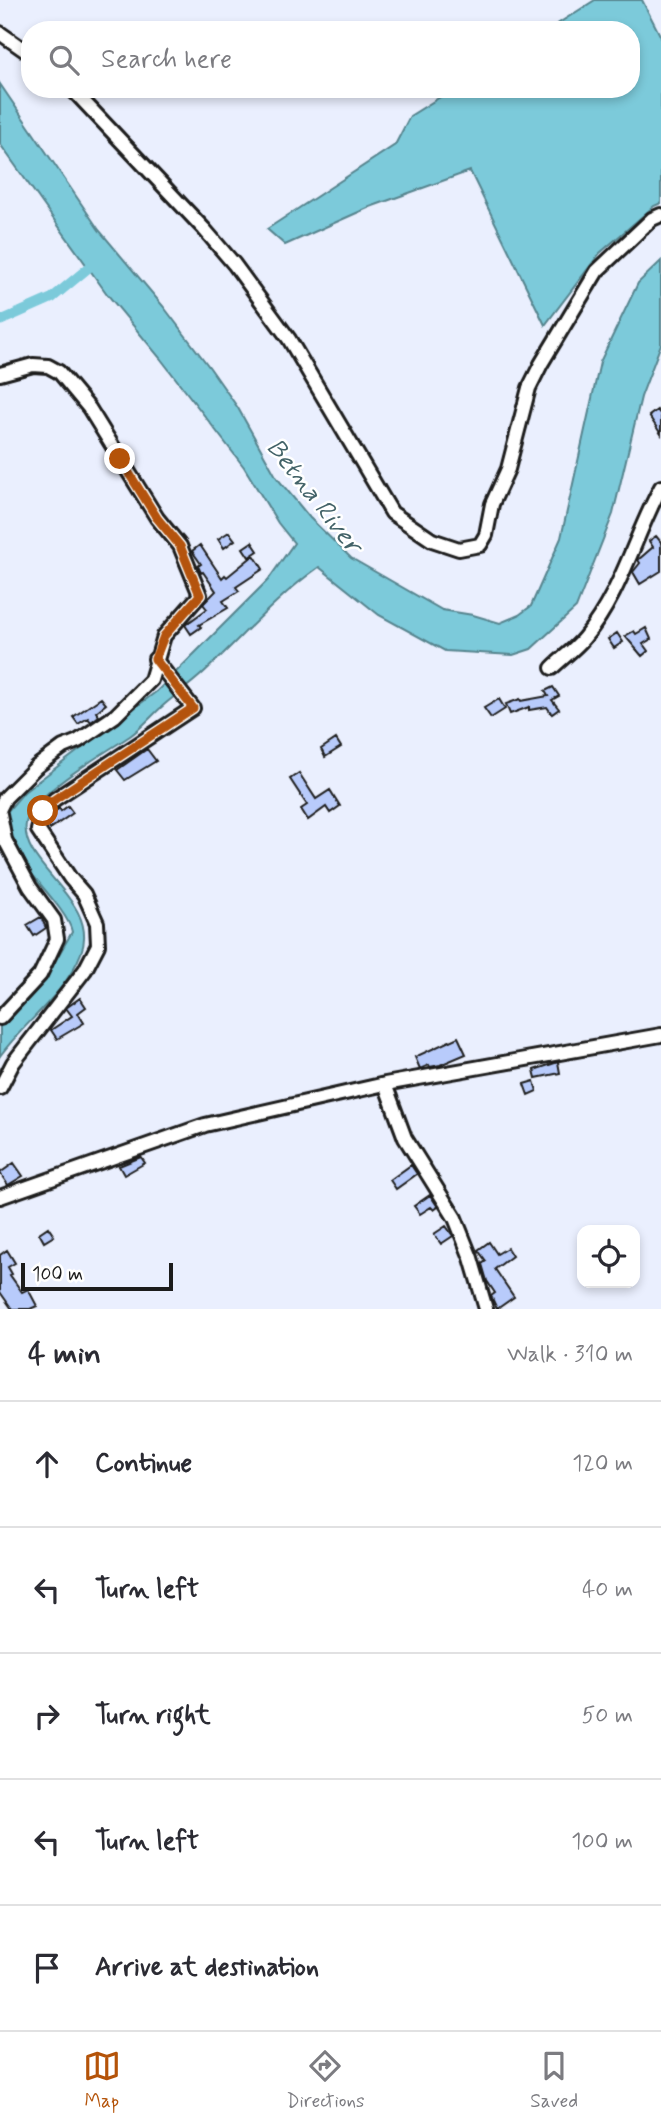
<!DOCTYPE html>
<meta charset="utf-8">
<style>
:root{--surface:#fff;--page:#f2f2f3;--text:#2b2b33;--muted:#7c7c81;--line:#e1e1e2;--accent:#b45309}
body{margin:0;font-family:Mynerve,sans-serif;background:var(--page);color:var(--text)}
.controls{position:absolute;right:21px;bottom:21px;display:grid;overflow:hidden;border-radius:14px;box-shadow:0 4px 10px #0003}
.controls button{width:63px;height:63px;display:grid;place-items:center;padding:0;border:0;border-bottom:2px solid var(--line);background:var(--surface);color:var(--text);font:35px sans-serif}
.scale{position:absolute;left:21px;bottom:18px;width:152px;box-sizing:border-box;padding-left:7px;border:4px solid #1c1c1c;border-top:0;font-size:19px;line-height:24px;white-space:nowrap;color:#1c1c1c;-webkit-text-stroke:5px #fff;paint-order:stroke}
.stop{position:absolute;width:21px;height:21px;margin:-16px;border:5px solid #b45309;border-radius:50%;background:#fff}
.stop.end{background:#b45309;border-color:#fff;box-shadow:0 2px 7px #0008}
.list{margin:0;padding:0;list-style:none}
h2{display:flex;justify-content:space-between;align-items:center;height:91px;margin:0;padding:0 28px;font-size:30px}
h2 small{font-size:23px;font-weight:400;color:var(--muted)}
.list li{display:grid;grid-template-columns:46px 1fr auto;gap:21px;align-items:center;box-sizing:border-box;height:126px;padding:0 28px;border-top:2px solid var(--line)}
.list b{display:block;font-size:26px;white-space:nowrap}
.list em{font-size:23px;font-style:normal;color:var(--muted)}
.icon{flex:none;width:38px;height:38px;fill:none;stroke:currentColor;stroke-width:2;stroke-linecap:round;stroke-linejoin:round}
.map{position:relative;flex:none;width:661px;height:1309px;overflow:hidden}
.search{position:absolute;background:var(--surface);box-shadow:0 4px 10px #0003;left:21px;right:21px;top:21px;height:77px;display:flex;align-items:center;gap:18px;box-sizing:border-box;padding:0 24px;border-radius:28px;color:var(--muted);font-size:26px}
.sheet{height:721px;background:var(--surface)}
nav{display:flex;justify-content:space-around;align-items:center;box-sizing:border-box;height:98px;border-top:2px solid var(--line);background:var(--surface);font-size:19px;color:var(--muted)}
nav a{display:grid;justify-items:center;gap:4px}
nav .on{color:var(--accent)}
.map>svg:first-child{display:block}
.water{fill:#7ccada;stroke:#56848e;stroke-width:2}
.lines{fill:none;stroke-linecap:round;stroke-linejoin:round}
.canal{stroke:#7ccada;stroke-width:10}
.building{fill:#b8cbfb;stroke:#1c1c1c;stroke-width:2}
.minor-casing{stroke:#1c1c1c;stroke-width:18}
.minor{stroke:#fff;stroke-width:12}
.route{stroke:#b45309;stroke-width:9}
.labels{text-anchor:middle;stroke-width:5;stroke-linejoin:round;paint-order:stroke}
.water-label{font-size:26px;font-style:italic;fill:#426268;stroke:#fff}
</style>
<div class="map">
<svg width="661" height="1309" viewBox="0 0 661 1309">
<rect width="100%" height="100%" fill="#eaeffe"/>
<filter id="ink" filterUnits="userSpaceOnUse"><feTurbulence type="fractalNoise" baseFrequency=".0143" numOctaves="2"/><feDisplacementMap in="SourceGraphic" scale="14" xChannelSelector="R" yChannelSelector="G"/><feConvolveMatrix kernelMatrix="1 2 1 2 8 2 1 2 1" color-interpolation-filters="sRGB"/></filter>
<g filter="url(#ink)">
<path class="water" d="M595 0H642L661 37V203L654 206 600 253 545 325 470 171 370 207 285 245 267 229 395 145 410 116 453 89H631V30H548Z
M0 84 99 230 163 306 210 368 238 408 277 478 310 518 351 558 442 610 473 615 500 623 519 615 531 606 561 538 600 362 638 283 661 261V344L641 397 613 514 576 608 531 649 513 655 445 651 379 615 319 567C275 598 241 638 202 674 190 685 177 694 165 704 153 714 143 727 130 736 105 753 31 794 26 823 19 867 101 900 81 953 65 995 25 1021 0 1056V1026L47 975 72 932C69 913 30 875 18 856 9 843 8 829 5 814L24 792 157 691 268 580 294 543 278 523 244 467 160 358 107 294 0 144Z"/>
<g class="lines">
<path class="canal" d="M0 321 52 298 98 260"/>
</g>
<path class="building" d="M657 410 661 415V434L649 416Z
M229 532 235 540 224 548 218 539Z
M656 536 661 542V571L640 584 633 572 640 563 638 560 653 547 649 541Z
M252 542 258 551 249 557 243 548Z
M200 545 222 578 225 575 227 577 254 555 263 569 236 587 239 591 223 601 228 608 199 625 201 627 191 634 185 625 207 609 203 604 216 591 203 572 201 573 198 566 201 564 192 551Z
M646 628 651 639 643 644 648 651 642 656 625 636 634 631 636 634Z
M617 633 623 642 614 648 608 639Z
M553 687 559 696 552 700 559 709 552 714 547 707 529 710V707L510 714 506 704 520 699 521 701 548 696 545 691Z
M101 698 106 704 96 712 99 716 91 722 88 718 78 724 73 717Z
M499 699 505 709 491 718 484 708Z
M336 739 341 747 325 757 321 749Z
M147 749 156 761 125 780 117 770Z
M299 773 316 799 330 790 340 806 330 813 326 807 308 820 301 809 307 805 290 779Z
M68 806 73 813 50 829 48 825 51 816 59 808 61 811Z
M41 917 46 928 34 936 27 925Z
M80 998 86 1007 78 1013 84 1023 57 1039 51 1030 72 1016 66 1008Z
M458 1037 466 1054 440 1065 430 1067 429 1065 420 1069 415 1057Z
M558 1062 560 1073 536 1078 534 1070Z
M534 1081 537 1091 528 1095 524 1084Z
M141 1157 145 1163 124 1175 119 1166Z
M14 1163 23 1176 8 1185 0 1173Z
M411 1165 417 1174 396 1189 390 1180Z
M430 1195 438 1207 434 1210 431 1207 420 1214 414 1206Z
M446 1226 453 1236 441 1244 434 1234Z
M48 1227 54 1236 44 1242 39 1233Z
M489 1242 497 1254 507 1248 512 1256 495 1269 514 1297 497 1309 491 1296 495 1293 487 1281 482 1264 486 1261 478 1250Z
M7 1250 15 1263 8 1267 12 1274 10 1275 22 1292 28 1289 37 1306 30 1309H12L0 1292V1255Z"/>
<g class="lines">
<defs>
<path id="minor" d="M0 33 30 54
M72 89 204 229 234 264 289 339 392 513 432 540 459 549 480 545 486 535 492 504 508 469 529 388 541 364 597 271 652 219 661 215
M0 374 33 365 48 366 59 372 89 408 157 518 180 546 200 595 164 636 151 680 115 716 78 741 63 747 36 767 5 798 0 808
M552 668C562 658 575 649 584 638 621 594 634 537 661 487
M0 814 5 840 30 887 54 920 57 939 40 975 0 1018
M385 1084 405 1138 455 1218 471 1258 486 1309
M0 1088 13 1063 85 970 98 945 97 923 84 894 70 878 38 830 43 811 55 799 193 708 155 659
M0 1197 205 1125 385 1084 661 1035"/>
</defs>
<use href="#minor" class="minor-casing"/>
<use href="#minor" class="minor"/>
</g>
</g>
<g class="lines" filter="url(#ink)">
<path class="route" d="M43 811 55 799 193 708 155 659 164 636 200 595 180 546 157 518 120 459"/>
</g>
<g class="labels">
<g class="water-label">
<text transform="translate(315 495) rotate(52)" y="9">Betna River</text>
</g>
</g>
</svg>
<div class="controls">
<button><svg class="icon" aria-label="locate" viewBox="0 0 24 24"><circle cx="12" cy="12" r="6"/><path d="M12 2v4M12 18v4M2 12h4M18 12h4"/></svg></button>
</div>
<div class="scale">100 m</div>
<div class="stop" style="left:43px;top:811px"></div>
<div class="stop end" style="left:120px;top:459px"></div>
<div class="search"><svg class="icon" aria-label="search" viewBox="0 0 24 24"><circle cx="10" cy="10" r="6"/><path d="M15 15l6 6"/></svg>Search here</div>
</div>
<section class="sheet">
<h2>4 min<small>Walk · 310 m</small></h2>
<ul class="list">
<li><svg class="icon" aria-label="ahead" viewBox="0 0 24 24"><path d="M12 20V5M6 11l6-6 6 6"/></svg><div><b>Continue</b></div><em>120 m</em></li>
<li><svg class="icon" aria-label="left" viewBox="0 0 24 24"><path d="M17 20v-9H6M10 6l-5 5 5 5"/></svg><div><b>Turn left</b></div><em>40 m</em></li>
<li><svg class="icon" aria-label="right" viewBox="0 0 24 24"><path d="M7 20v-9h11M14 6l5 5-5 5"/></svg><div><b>Turn right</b></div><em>50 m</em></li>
<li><svg class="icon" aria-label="left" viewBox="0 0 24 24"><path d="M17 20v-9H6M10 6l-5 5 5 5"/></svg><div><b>Turn left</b></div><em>100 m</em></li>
<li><svg class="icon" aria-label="arrive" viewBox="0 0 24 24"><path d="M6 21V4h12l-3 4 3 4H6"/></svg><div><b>Arrive at destination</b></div></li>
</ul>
</section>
<nav>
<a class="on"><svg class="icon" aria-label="map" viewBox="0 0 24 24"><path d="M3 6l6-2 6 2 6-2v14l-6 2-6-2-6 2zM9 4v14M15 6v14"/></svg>Map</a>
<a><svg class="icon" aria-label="directions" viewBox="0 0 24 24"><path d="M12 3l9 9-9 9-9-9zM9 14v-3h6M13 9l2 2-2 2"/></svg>Directions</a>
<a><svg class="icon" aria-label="saved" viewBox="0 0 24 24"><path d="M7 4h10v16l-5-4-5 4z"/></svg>Saved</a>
</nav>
